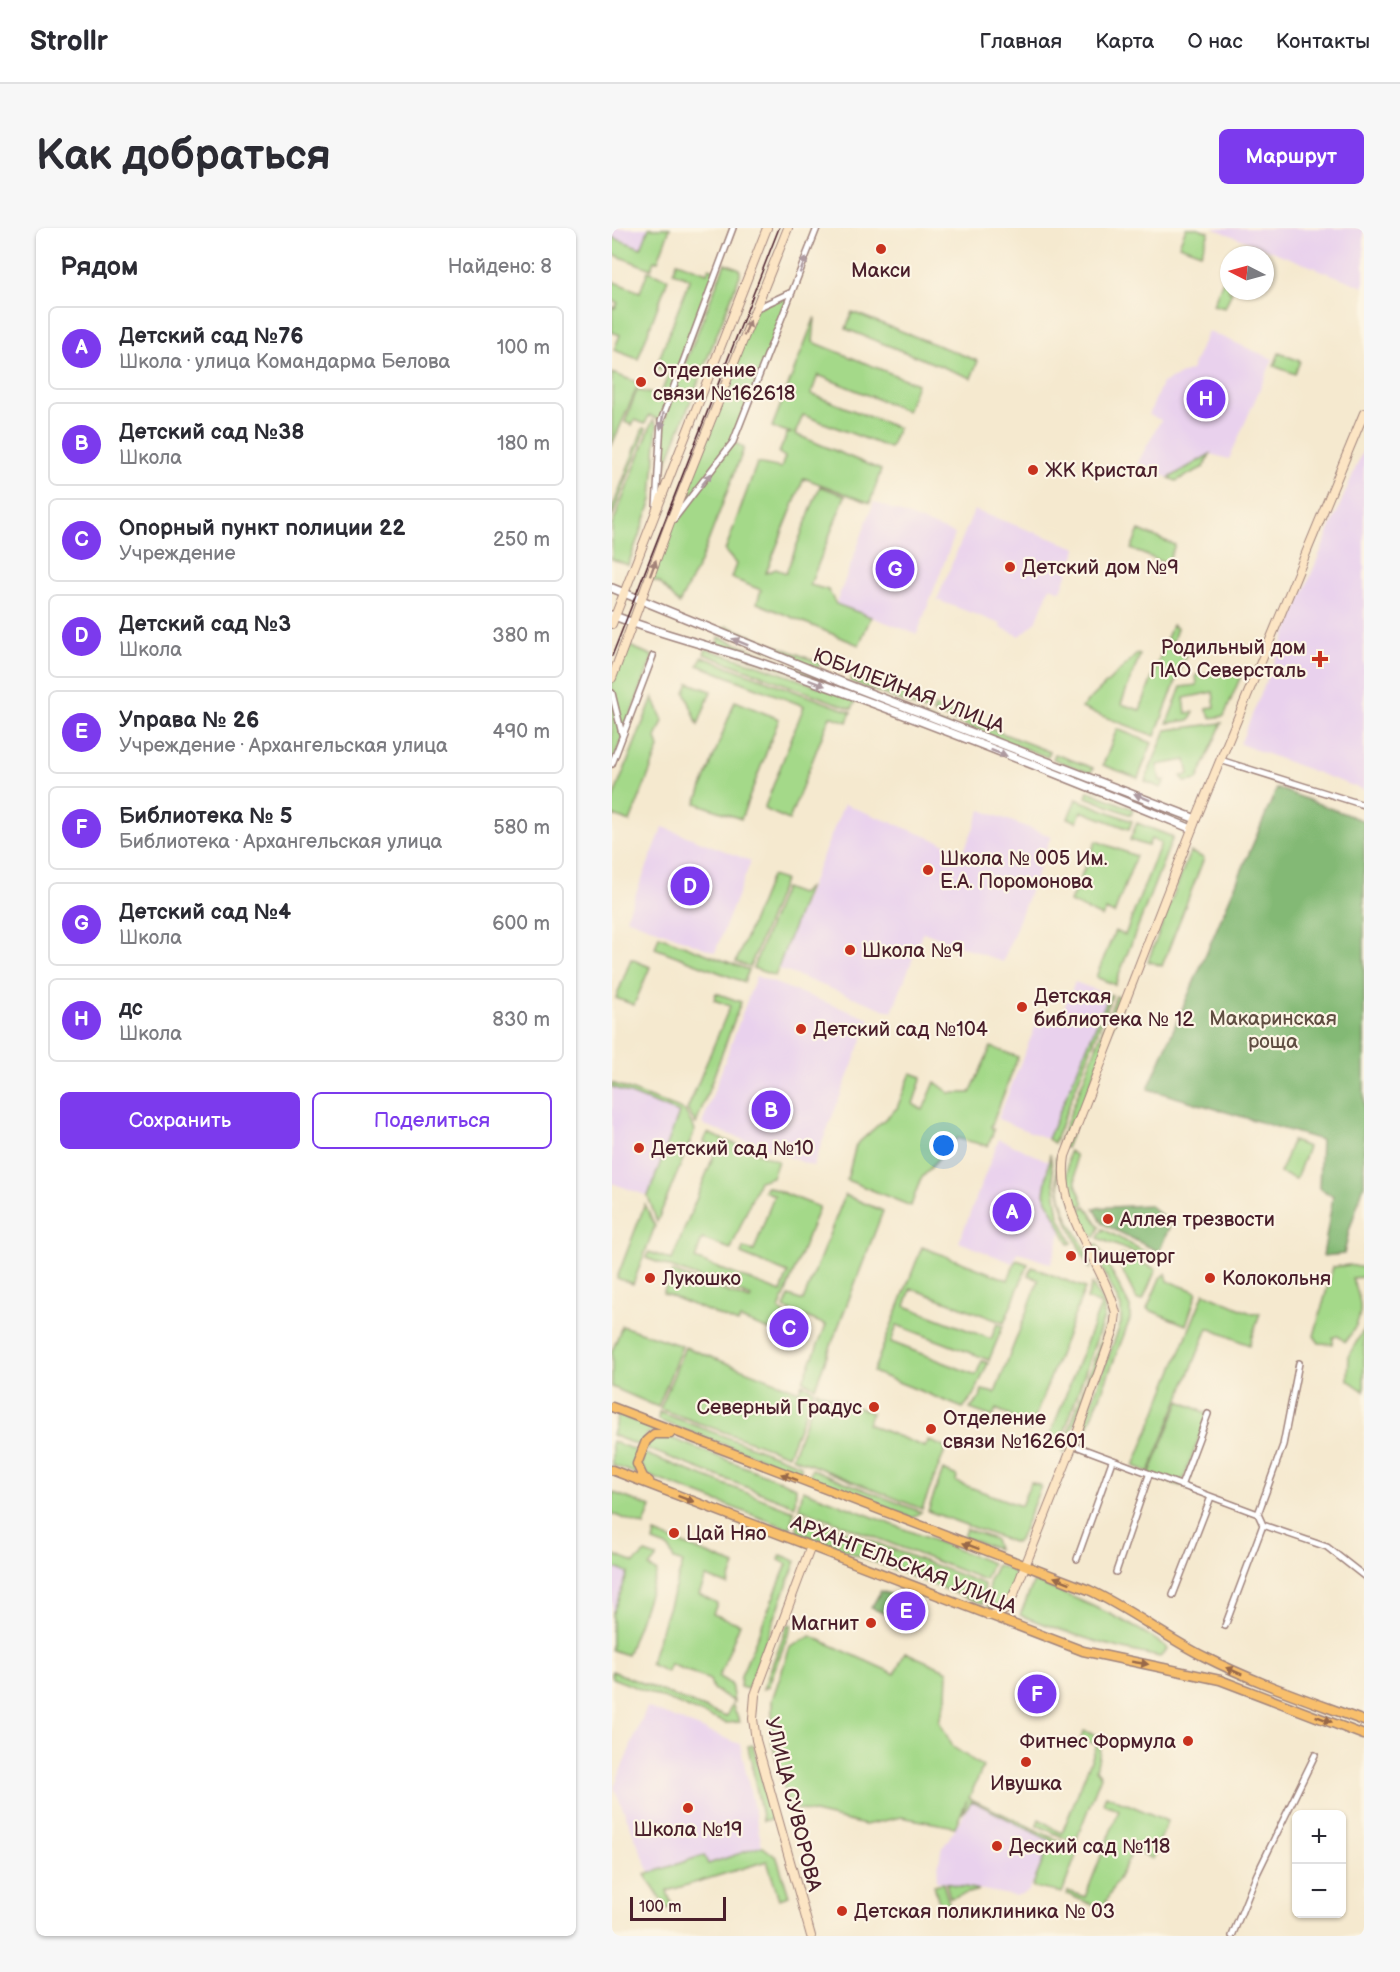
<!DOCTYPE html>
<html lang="ru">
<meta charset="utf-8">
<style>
:root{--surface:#fff;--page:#f7f7f7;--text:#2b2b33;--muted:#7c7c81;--line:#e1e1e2;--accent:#7c3aed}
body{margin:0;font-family:"Balsamiq Sans",sans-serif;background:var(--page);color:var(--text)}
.controls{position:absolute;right:18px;bottom:18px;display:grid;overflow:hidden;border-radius:9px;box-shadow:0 2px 4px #0004}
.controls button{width:54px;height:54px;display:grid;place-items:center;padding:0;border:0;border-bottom:2px solid var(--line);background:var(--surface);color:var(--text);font:30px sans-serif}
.compass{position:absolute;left:608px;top:18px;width:54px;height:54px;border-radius:50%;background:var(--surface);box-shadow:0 2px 4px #0004;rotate:276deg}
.scale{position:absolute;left:18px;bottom:15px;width:96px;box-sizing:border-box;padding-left:6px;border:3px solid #4a1f2b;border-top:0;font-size:16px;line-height:21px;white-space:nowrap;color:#4a1f2b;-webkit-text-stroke:4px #fcf5e5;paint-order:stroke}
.you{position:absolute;left:332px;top:918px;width:21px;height:21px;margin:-15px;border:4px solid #fff;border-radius:50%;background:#1a73e8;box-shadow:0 0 0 9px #1a73e833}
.badge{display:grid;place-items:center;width:39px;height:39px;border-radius:50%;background:var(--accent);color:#fff;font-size:20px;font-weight:700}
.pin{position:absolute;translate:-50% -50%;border:3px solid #fff;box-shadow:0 2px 6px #0006}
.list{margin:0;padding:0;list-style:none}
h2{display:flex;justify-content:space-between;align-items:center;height:78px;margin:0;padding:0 24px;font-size:26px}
h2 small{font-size:20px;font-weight:400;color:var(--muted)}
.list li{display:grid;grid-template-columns:39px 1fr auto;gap:18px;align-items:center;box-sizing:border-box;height:84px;margin:0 12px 12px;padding:0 12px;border:2px solid var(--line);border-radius:9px}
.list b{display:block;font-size:22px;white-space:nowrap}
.list p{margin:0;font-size:20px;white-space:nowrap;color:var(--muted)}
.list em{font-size:20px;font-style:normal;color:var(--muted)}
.actions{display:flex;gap:12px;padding:18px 24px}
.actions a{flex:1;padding:14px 0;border:2px solid var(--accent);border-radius:9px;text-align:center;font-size:21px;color:var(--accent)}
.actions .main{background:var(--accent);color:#fff}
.map{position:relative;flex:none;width:752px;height:1708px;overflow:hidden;border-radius:9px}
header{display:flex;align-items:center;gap:36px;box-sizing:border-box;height:84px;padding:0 30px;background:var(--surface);border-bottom:2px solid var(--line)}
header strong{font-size:28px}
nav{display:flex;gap:33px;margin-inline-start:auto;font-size:21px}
.intro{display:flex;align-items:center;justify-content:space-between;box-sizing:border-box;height:144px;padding:0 36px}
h1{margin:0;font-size:42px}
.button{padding:15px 27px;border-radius:9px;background:var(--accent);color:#fff;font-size:21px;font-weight:700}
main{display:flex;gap:36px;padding:0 36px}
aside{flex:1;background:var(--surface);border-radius:9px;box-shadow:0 2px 4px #0004}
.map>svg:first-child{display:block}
.built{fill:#e9d1ed}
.green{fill:#a4d989;stroke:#777c5a;stroke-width:1.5}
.forest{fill:#83b975;stroke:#666c50;stroke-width:1.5}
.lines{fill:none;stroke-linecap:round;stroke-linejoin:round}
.minor-casing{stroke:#a0847d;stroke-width:8}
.tertiary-casing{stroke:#a0847d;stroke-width:10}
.secondary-casing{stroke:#a0847d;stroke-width:10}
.primary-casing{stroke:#a0847d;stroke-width:11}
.minor{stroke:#fff;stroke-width:5}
.tertiary{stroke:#fff;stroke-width:7}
.secondary{stroke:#fce5c4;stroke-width:8}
.primary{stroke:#f8bf6c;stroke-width:8}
.tram{stroke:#4a1f2b;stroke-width:1.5}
.oneway{fill:#ae9aa0}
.oneway2{fill:#a38278}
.oneway3{fill:#986748}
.poi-dot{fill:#c8321e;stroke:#fcf5e5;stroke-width:2}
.labels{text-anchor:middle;stroke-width:4.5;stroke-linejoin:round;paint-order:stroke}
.poi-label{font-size:20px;fill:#4a1f2b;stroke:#fcf5e5;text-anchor:start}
.street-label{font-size:20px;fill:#4a1f2b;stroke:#fcf5e5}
.park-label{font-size:20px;fill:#604e42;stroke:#fcf5e5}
</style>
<header>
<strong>Strollr</strong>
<nav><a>Главная</a><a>Карта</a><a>О нас</a><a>Контакты</a></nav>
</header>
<div class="intro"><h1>Как добраться</h1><a class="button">Маршрут</a></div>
<main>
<aside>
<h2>Рядом<small>Найдено: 8</small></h2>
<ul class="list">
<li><span class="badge">A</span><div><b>Детский сад №76</b><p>Школа · улица Командарма Белова</p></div><em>100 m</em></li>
<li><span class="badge">B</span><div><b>Детский сад №38</b><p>Школа</p></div><em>180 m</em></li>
<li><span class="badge">C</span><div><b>Опорный пункт полиции 22</b><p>Учреждение</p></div><em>250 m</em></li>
<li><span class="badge">D</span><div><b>Детский сад №3</b><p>Школа</p></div><em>380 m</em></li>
<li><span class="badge">E</span><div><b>Управа № 26</b><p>Учреждение · Архангельская улица</p></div><em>490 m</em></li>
<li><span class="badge">F</span><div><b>Библиотека № 5</b><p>Библиотека · Архангельская улица</p></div><em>580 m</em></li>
<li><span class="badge">G</span><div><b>Детский сад №4</b><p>Школа</p></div><em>600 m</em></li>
<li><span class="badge">H</span><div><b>дс</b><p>Школа</p></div><em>830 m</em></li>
</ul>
<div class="actions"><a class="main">Сохранить</a><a>Поделиться</a></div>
</aside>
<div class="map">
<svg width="752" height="1708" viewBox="0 0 752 1708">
<rect width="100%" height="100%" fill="#fcf5e5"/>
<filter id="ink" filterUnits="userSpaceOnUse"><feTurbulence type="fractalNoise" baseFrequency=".0167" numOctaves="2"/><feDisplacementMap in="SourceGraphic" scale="12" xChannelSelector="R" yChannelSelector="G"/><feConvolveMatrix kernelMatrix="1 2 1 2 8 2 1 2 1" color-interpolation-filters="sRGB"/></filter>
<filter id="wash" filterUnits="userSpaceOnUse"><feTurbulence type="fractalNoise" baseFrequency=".008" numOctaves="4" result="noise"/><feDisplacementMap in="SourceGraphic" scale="24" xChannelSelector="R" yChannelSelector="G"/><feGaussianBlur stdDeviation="1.35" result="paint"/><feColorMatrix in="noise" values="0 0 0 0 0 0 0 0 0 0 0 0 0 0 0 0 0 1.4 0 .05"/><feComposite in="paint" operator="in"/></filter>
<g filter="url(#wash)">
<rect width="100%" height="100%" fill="#f5e9cf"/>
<path class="built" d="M0 0H37L29 20 0 9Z
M602 0H752V59L603 1Z
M596 103 661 131 617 231 598 226 557 250 525 236 549 192 537 187 550 155 579 142Z
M752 220V562L628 516Z
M262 274 343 306 305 406 224 376Z
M362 282 465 320 449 363 438 359 424 394 408 408 388 399 389 396 325 372Z
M232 576 352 623 369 582 439 608 391 734 311 704 280 784 165 740Z
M51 599 139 633 103 724 14 690Z
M144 748 258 791 201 938 90 896Z
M463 754 497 767 436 911 386 891 428 787 446 794Z
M0 859 68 885 36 968 0 955Z
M387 911 436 933 432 966 450 1001 439 1036 406 1024 401 1035 347 1014Z
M0 1339 17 1345 0 1387Z
M35 1479 128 1516 150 1618 96 1636 92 1627 38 1645 2 1559Z
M360 1573 440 1613 416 1664 403 1668 324 1653 329 1623Z"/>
<path class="green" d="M37 0H58L46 33H42L39 41 0 26V9L29 20Z
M574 0H586L597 4 589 25 567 17Z
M65 34 95 45 97 40 105 43 49 193 37 187 33 196 23 192 20 197 13 194 25 162 48 168 57 145 44 139 78 51 61 44Z
M113 35 128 41V47L49 249 52 195 58 174Z
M36 43 56 51 26 131 2 122 8 107 0 104V79L3 80 6 75 0 72V53L28 64Z
M613 47 617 48V63H620L613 80 601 77Z
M180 63 122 214 132 220 89 332 67 376 48 355 38 351 143 81Z
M240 84 366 133 359 150 234 101Z
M203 89 201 114 305 156 295 183 206 147 199 166 286 200 278 220 191 187 183 206 269 242 258 275 192 250 154 345 164 341 174 345 208 258 233 268 198 357 216 362 224 376 259 389 247 417 145 375 149 362 119 350 124 336 113 323 145 235 169 240 173 229 167 225 175 206 179 205 160 199Z
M667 125 688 133 683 146 662 138Z
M0 145 27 155 0 217Z
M41 192 45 197 40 272 16 337 0 331V298Z
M31 200 34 201 0 289V281Z
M598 226 592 239 564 253 557 250Z
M527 302 563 317 555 336 519 321Z
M560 397 565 400 561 413 577 419 543 508 469 480 525 426 528 427 509 476 528 482Z
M115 398 208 435 206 441 107 402Z
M107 409 230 457 229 461 104 418Z
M13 416 41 428 0 536V450Z
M94 421 149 438 244 472 240 481 92 426Z
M90 429 239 484 235 494 218 488 177 592 152 581 192 478 86 437Z
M631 443 612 488 599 490 594 480 603 479 601 464 572 470 574 485 582 484 578 492 555 495 569 459 585 457 584 447Z
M240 448 318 477 316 484 238 453Z
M77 455 99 463 86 497 73 464Z
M236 460 432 535 430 539 235 463Z
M41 469 51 493 44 510 47 520 18 594 0 587V573Z
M123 473 167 491 129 591 84 575Z
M323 479 438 524 435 529 321 485Z
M610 495 585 552 573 554 569 548 577 547 574 532 545 537 548 553 553 552 549 560 533 553 554 502Z
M505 501 540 515 526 550 491 537Z
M443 526 481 540 479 545 441 531Z
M481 554 563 586 562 589 479 558Z
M476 563 521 581 519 587 474 569Z
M464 571 520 593 517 601 469 583 465 594 456 590Z
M525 595 561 609 503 757 484 749 503 703 513 707 549 615 539 611 536 618 518 612Z
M484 613 524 628 502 686 494 682 490 689 458 674Z
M578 624 592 630 550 738 536 733Z
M159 648 172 652 138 739 124 734Z
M172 660 188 666 196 660 163 748 141 740Z
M47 708 137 742 132 754 43 720Z
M19 731 38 739 22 777 4 770Z
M104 765 129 774 84 896 75 882 118 778 102 772Z
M497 767H500L442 915 436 911Z
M504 768 511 770 454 920 446 917Z
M379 819 406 829 379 899 382 902 376 918 345 910 308 952 299 978 235 952 244 917 285 880 299 845 310 849 301 876 311 882 323 854 338 865H358Z
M0 855 73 883 83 902 45 994 36 968 67 885 0 859Z
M95 905 166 933 160 949 147 953 119 1021 90 1011 83 1031 169 1064 176 1045 129 1026 131 1020 142 1023 162 967 152 963 154 958 207 979 167 1082 173 1085 165 1105 128 1091 126 1095 51 1065 60 1044 138 1072 139 1069 34 1030 37 1024 60 1032 105 919 92 914Z
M680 913 696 919 684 951 668 945Z
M457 923 463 927 464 956 472 976 463 981C454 961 454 945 457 923Z
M438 926 447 988 460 1015 457 1016 432 966Z
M444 930 447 934C445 953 448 972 456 990 463 1006 478 1023 478 1042 458 1002 445 977 444 930Z
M233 967 271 983 203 1159 191 1153 214 1097 172 1080 177 1068 191 1073Z
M33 976 43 998 21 1056 5 1050Z
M474 978 488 999 483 1009 470 999 463 984Z
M491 1001 546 1031 545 1034 486 1010Z
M485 1016 518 1079V1091L473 1207 468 1205 509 1095V1079L480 1019Z
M310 1019 396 1052 404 1032 416 1036 392 1095 299 1060 293 1078 379 1111 385 1096 391 1098 377 1132 285 1097 279 1114 364 1147 370 1133 376 1135 362 1167 351 1180 261 1144Z
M510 1027 544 1041 531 1072H525L505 1032Z
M737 1037 752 1040V1049L740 1050C752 1077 752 1091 733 1114L726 1108 721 1109V1116L707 1115 702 1108 721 1039Z
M420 1039 473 1060 418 1202 398 1194 400 1188 384 1181 381 1189 358 1181 368 1170 370 1162 383 1165 427 1052 416 1047Z
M554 1045 556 1053 585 1064 574 1097 535 1081 548 1050Z
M484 1054 488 1055C495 1069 500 1081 499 1097L452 1226 450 1221 497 1090 496 1079Z
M480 1056 492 1078V1089L447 1220 435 1215 489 1077 475 1071Z
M592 1065 641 1086 648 1085 637 1117 596 1100 537 1244 522 1238Z
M10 1098 70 1118 46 1179 0 1159V1124Z
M752 1101V1163L736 1152 737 1127Z
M73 1119 187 1163 190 1156 202 1162 176 1227 48 1181Z
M205 1163 260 1185 255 1196 313 1219 316 1212 334 1220 310 1281 180 1229Z
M568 1173 596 1186 569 1258 537 1247Z
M47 1184 189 1237V1245L46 1192Z
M6 1187 45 1202 35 1206 28 1218 0 1207Z
M54 1208 184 1259 183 1278 33 1220 40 1210Z
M0 1213 25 1223 22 1236 25 1246 0 1237Z
M31 1225 182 1283 178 1301 35 1247 29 1236Z
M200 1241 309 1284 300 1290 197 1249Z
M331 1242 345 1248 344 1254 409 1278 419 1254 429 1258 407 1312 403 1315 316 1283Z
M191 1262 380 1335 373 1352 187 1280Z
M0 1264 39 1279 32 1298 0 1286Z
M186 1285 372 1356 371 1376 185 1304Z
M354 1301 382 1311 385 1321 351 1309Z
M43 1305 123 1337 116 1357 94 1349 87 1366 105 1375 101 1386 128 1396 107 1449 119 1456 122 1474 101 1461 98 1452 58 1436 55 1444 38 1436 71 1335 62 1332 57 1320 41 1314Z
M33 1325 45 1329 37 1339 45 1344 15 1427 0 1422V1387L16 1345 0 1339V1326L22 1335Z
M169 1327 184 1333 136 1461 128 1459 129 1448 175 1336 167 1332Z
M385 1337 399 1342 404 1350 394 1375 386 1381 376 1378 377 1353Z
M422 1353C467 1372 512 1389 553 1418L555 1422 548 1429C499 1420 454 1405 408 1387Z
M176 1396 180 1397 156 1459 151 1461Z
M199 1408 283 1446 293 1424 336 1443 335 1470 327 1493 341 1519 371 1539 357 1570 466 1622 450 1665 420 1659 439 1613 360 1573 350 1586 355 1572 343 1599 289 1589 253 1597 177 1579 160 1514V1472L178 1419Z
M0 1443 114 1489 120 1476 128 1494 114 1495 0 1450Z
M472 1503 491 1510 484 1542 489 1548 463 1615 425 1597 427 1591C436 1595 441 1602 450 1605L485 1517 469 1510Z
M141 1517 160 1591 151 1593 136 1518Z
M494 1567 555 1593 541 1631 521 1623 490 1681 455 1666 456 1663 473 1669 507 1582 491 1575Z
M150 1618 165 1630 177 1668 167 1671 155 1633 55 1663 60 1678 55 1681 33 1647 92 1627 96 1636Z
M331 1655 339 1682 330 1685 322 1657Z
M334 1655 367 1662 338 1670Z"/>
<path class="forest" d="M665 560 752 593V957L737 1003 732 1026 711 1028 721 968 707 960 709 912 536 861Z
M537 977 559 995 547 1024 491 996 482 980Z
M269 1363 282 1368 274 1386 259 1380Z"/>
</g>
<g filter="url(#ink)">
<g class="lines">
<defs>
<path id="minor" d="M145 80 180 64
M44 279 49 193 121 0
M62 291 121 214 205 0
M0 465 10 506
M608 532 752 577
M0 536 41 428
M461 1217 646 1286 651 1297 715 1319 752 1348
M569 1258 596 1186
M646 1286 671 1217 687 1135
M465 1331 500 1233
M504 1344 537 1247
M561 1367 599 1269
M613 1398 651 1297
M620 1708 645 1646 703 1527"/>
<path id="tertiary" d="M0 360 234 456 584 591
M0 387C50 407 101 418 152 436 296 486 439 543 580 601"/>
<path id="secondary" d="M0 396 155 0
M0 450 57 297 176 0
M377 1388 393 1382 402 1366 461 1217 502 1101 504 1085C490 1032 444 986 453 928L584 591 752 185
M199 1708 144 1512 141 1491 143 1467 199 1318"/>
<path id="primary" d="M0 1179 477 1362C518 1381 553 1409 593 1429 644 1455 699 1473 752 1493
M0 1242 471 1423 608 1452 752 1507
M37 1253 31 1249 25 1236 34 1213 42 1206H58"/>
</defs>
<use href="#minor" class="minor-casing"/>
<use href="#tertiary" class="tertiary-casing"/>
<use href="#secondary" class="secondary-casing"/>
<use href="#primary" class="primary-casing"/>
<use href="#minor" class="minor"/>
<use href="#tertiary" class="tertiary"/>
<use href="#secondary" class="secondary"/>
<use href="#primary" class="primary"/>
<path class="tram" d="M0 428 167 0"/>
</g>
<defs><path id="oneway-solid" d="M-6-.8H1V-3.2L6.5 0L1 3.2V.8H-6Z" transform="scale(1.5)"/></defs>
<g class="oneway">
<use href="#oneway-solid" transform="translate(191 37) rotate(-69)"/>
<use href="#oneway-solid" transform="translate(50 193) rotate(101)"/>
<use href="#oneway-solid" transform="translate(94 252) rotate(-51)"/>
<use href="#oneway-solid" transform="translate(128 414) rotate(-158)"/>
<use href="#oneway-solid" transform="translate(205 455) rotate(20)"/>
<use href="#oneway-solid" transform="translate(387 525) rotate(21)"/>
<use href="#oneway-solid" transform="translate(530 569) rotate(-158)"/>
</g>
<g class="oneway2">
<use href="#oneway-solid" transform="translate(135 100) rotate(-68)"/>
<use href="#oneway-solid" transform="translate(41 340) rotate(-70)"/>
</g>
<g class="oneway3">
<use href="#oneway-solid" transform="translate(177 1249) rotate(-159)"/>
<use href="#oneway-solid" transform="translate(74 1271) rotate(20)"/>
<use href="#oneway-solid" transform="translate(359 1318) rotate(-159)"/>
<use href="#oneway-solid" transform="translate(450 1352) rotate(-159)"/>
<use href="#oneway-solid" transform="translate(528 1435) rotate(9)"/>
<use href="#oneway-solid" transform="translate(622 1443) rotate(-157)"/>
<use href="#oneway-solid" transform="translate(712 1491) rotate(21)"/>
</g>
</g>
<g class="poi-dot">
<circle cx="269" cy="21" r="6"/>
<circle cx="29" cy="154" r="6"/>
<circle cx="421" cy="242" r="6"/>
<circle cx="398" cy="339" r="6"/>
<path d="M705 422h6v6h6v6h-6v6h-6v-6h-6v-6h6z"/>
<circle cx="316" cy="642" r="6"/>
<circle cx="238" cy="722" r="6"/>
<circle cx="410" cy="779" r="6"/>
<circle cx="189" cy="801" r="6"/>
<circle cx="27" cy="920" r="6"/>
<circle cx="496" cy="991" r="6"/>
<circle cx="459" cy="1028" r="6"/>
<circle cx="38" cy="1050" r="6"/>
<circle cx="598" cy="1050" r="6"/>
<circle cx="262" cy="1179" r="6"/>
<circle cx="319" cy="1201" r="6"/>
<circle cx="62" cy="1305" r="6"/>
<circle cx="259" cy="1395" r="6"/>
<circle cx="576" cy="1513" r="6"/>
<circle cx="414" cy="1534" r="6"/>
<circle cx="76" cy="1580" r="6"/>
<circle cx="385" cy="1618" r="6"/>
<circle cx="230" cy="1683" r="6"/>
</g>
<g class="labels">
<g class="poi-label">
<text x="269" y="49" text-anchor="middle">Макси</text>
<text x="41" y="149">Отделение<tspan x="41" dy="23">связи №162618</tspan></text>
<text x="433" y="249">ЖК Кристал</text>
<text x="410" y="346">Детский дом №9</text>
<text x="694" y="426" text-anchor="end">Родильный дом<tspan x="694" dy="23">ПАО Северсталь</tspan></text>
<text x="328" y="637">Школа № 005 Им.<tspan x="328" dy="23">Е.А. Поромонова</tspan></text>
<text x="250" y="729">Школа №9</text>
<text x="422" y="775">Детская<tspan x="422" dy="23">библиотека № 12</tspan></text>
<text x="201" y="808">Детский сад №104</text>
<text x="39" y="927">Детский сад №10</text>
<text x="508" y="998">Аллея трезвости</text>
<text x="471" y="1035">Пищеторг</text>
<text x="50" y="1057">Лукошко</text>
<text x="610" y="1057">Колокольня</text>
<text x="250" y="1186" text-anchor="end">Северный Градус</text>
<text x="331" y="1197">Отделение<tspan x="331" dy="23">связи №162601</tspan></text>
<text x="74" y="1312">Цай Няо</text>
<text x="247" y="1402" text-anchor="end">Магнит</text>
<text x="564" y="1520" text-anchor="end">Фитнес Формула</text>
<text x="414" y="1562" text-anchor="middle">Ивушка</text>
<text x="76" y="1608" text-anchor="middle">Школа №19</text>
<text x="397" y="1625">Деский сад №118</text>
<text x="242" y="1690">Детская поликлиника № 03</text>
</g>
<g class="street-label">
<text transform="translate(297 462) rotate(21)" y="7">ЮБИЛЕЙНАЯ УЛИЦА</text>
<text transform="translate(292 1336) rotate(21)" y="7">АРХАНГЕЛЬСКАЯ УЛИЦА</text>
<text transform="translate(182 1576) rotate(76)" y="7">УЛИЦА СУВОРОВА</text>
</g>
<g class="park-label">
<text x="661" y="797">Макаринская<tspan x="661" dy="23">роща</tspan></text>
</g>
</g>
</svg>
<div class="controls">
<button>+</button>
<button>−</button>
</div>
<svg class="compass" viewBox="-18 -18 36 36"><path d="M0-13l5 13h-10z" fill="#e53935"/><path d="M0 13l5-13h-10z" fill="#7c7c81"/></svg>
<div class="scale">100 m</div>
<div class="you"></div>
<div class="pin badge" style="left:400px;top:984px">A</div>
<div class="pin badge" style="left:159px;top:882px">B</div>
<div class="pin badge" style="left:177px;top:1100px">C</div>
<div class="pin badge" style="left:78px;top:658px">D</div>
<div class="pin badge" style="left:294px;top:1383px">E</div>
<div class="pin badge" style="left:425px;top:1466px">F</div>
<div class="pin badge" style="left:283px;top:341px">G</div>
<div class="pin badge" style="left:594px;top:171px">H</div>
</div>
</main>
